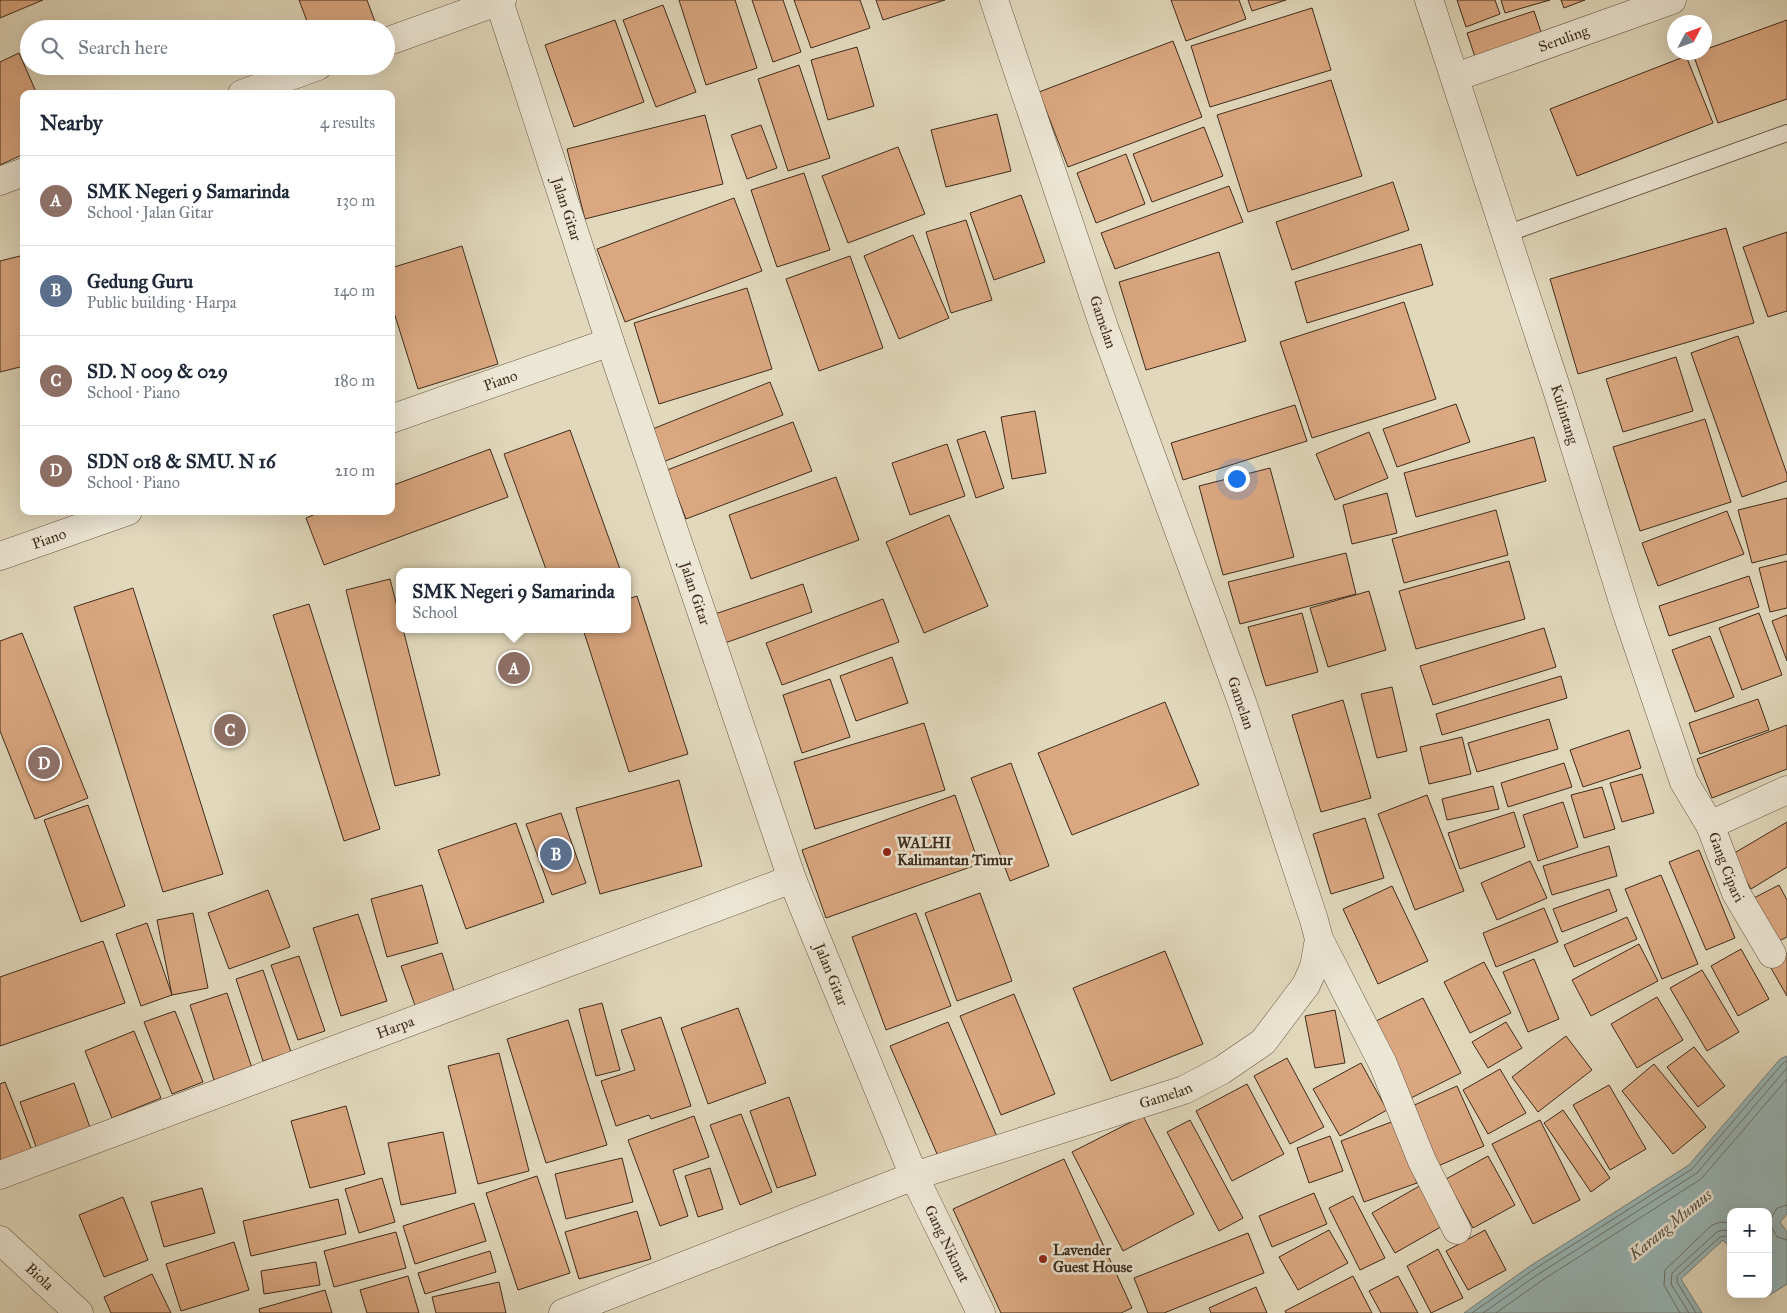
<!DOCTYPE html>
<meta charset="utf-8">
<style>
:root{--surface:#fff;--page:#f6f6f7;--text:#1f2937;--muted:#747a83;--line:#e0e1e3;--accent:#d93025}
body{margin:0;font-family:"IM FELL Great Primer",serif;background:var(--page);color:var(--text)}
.controls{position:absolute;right:15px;bottom:15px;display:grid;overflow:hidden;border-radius:10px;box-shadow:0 5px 20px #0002}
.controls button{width:45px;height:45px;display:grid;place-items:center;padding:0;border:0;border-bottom:1px solid var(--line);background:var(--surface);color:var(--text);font:25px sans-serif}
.compass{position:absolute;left:1667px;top:15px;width:45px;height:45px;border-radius:50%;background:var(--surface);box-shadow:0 5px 20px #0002;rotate:49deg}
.you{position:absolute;left:1236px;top:478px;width:18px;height:18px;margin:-12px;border:4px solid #fff;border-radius:50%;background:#1a73e8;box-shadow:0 0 0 8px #1a73e833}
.badge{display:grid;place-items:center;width:32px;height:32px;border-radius:50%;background:var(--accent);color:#fff;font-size:16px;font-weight:700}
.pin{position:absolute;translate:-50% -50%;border:2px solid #fff;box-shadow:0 1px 5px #0006}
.popup{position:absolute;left:396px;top:568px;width:235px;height:65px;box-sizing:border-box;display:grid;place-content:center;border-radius:10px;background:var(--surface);filter:drop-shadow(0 1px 4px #0005);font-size:16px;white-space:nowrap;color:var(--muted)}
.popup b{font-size:19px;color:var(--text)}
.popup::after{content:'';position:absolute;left:50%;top:100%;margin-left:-10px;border:10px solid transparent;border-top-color:var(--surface)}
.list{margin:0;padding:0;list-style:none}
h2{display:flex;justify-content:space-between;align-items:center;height:65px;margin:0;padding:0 20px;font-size:21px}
h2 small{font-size:16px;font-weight:400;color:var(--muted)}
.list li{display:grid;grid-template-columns:32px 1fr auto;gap:15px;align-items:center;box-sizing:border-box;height:90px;padding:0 20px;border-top:1px solid var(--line)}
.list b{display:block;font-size:19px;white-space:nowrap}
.list p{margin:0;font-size:16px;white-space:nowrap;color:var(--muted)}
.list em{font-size:16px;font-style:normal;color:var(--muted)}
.icon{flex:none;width:28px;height:28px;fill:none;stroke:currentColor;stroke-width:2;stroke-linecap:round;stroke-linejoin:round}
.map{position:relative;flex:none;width:1787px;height:1313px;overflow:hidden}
.search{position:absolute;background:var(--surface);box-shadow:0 5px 20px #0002;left:20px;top:20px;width:375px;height:55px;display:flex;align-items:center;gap:12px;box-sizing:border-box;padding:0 18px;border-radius:28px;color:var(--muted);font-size:19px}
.panel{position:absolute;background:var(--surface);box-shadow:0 5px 20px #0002;left:20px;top:90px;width:375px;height:425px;border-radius:10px}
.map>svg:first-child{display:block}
.water{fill:#98b8b9;stroke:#74807a}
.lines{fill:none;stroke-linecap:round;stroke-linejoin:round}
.shore{stroke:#6c726a;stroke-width:1}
.building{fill:#daa780;stroke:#3f2c1c}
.lane-casing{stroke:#685744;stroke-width:18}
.street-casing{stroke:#685744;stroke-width:29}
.lane{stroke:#ece6d4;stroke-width:16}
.street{stroke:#ece6d4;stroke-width:28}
.poi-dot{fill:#8f2418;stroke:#ece6d4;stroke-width:2}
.labels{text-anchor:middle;stroke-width:5;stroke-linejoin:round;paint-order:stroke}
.street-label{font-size:15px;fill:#3f2c1c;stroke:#ece6d4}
.poi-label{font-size:15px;font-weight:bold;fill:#3f2c1c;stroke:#ece6d4;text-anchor:start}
.water-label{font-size:16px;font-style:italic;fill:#554f43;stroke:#ece6d4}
</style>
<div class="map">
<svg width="1787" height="1313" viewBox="0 0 1787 1313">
<rect width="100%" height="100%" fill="#e2d9bd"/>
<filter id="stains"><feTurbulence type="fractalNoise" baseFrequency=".004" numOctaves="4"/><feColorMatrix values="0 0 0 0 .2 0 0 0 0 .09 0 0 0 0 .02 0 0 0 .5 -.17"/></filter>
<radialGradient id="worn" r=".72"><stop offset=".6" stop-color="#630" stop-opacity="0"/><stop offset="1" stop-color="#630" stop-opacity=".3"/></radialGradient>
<path class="water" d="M1787 1056V1214L1780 1222 1787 1232V1284L1768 1296 1767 1294 1768 1212H1731V1249L1723 1240 1681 1279 1702 1313H1464L1530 1266 1689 1165 1780 1059Z"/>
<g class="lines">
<path class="shore" d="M1787 1205 1777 1208 1769 1222 1777 1237 1787 1240
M1472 1313 1533 1270 1692 1169 1783 1063 1787 1061
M1483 1313 1537 1275 1697 1173 1787 1068
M1496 1313 1541 1281 1701 1179 1787 1079
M1680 1313 1664 1285 1665 1270 1712 1225 1721 1222 1731 1223
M1689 1313 1671 1284 1672 1273 1717 1232 1723 1230 1731 1232
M1696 1313 1677 1282V1276L1720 1237 1726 1236 1731 1241"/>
</g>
<path class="building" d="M0 0H43L0 18Z
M299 0H367L377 27 310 29Z
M679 0H735L757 68 706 85Z
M752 0H783L801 52 773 62Z
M794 0H860L870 28 811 48Z
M876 0H945L883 20Z
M1171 0H1239L1246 19 1186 41Z
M1248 0H1286L1252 11Z
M1457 0H1495L1500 14 1466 27Z
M1501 0H1550L1505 13Z
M1561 0H1585L1564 8Z
M663 5 696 92 656 107 623 20Z
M1312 8 1331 70 1210 107 1191 46Z
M1534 11 1543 38 1476 60 1467 33Z
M615 20 644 102 574 127 545 45Z
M1787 20V99L1718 123 1693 54 1704 52V50Z
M1173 41 1202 117 1068 167 1039 92Z
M857 47 874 106 828 120 811 60Z
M19 53 37 94H24V154L0 165V62Z
M1686 56 1713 123 1577 176 1550 109Z
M799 65 830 158 788 171 758 79Z
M1331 80 1362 176 1248 212 1217 115Z
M997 114 1011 171 946 187 931 130Z
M705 115 723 184 585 219 567 149Z
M761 125 777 168 747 179 731 135Z
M1204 127 1223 176 1152 202 1133 154Z
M898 147 925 214 848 243 822 176Z
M1126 154 1145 204 1096 223 1077 173Z
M804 173 830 250 777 267 751 190Z
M1393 182 1409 230 1292 270 1276 222Z
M1229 186 1243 222 1115 269 1101 233Z
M1021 195 1045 262 994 280 970 213Z
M734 198 762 271 625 322 597 249Z
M966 220 992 300 951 313 926 232Z
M1726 228 1754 323 1578 374 1550 279Z
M1787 232V311L1768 317 1743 247Z
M913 235 949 318 899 339 864 256Z
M1421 244 1433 285 1307 323 1295 282Z
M462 246 498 364 418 389 391 303V268Z
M1219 252 1246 341 1146 370 1119 282Z
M24 255V366L0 372V261Z
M850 256 883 348 819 371 786 279Z
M747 288 772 369 659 404 634 323Z
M1404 302 1436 399 1312 438 1280 342Z
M1738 336 1787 474V481L1742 497 1691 353Z
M1676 357 1693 411 1623 432 1606 379Z
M770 382 783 415 663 462 650 430Z
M1456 404 1470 442 1397 467 1383 429Z
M1295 405 1307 441 1183 480 1171 443Z
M1035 411 1046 473 1012 479 1001 417Z
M1705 419 1731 502 1640 531 1613 447Z
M793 422 812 471 686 519 667 470Z
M570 430 621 572H547L504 454Z
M985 431 1004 488 976 498 957 440Z
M1369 432 1388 478 1335 500 1316 454Z
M1534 437 1546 481 1416 517 1404 473Z
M947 444 965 496 910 515 892 463Z
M490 449 508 497 324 565 306 518 323 511H391V486Z
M1270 468 1294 557 1223 575 1199 486Z
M836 477 859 540 751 579 729 515Z
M1387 493 1397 533 1352 544 1343 505Z
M1787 498V554L1752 563 1738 510Z
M1496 510 1508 555 1404 583 1392 539Z
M1727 511 1744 554 1658 586 1642 543Z
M949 515 988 606 924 633 886 542Z
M1346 553 1356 594 1240 624 1228 582Z
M1509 561 1525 619 1416 649 1399 591Z
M1787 561V608L1770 612 1759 568Z
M1749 576 1759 607 1669 636 1659 606Z
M390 579 400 618V629H403L440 775 395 786 346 590Z
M803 584 812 612 725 643 715 614Z
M133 588 223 874 163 892 74 607Z
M1369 591 1386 650 1328 667 1310 608Z
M637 596 688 754 629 772 583 629H628V599Z
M883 599 899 642 782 685 766 643Z
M309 604 380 829 344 841 273 615Z
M1302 613 1318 672 1266 686 1248 627Z
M1759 613 1782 675 1742 690 1719 628Z
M1787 615V661L1772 621Z
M1544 628 1556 667 1433 705 1420 666Z
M22 633 88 798 35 819 0 731V641Z
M1710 636 1734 697 1695 712 1672 650Z
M892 657 908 703 856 721 840 676Z
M1561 676 1567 698 1442 735 1436 714Z
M830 679 850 737 802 753 783 695Z
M1392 687 1407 751 1377 758 1361 694Z
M1758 699 1769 730 1700 754 1689 723Z
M1343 700 1371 798 1321 812 1292 715Z
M1165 702 1199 785 1072 835 1038 753Z
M1549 719 1558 749 1477 772 1468 743Z
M924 723 945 790 815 829 794 762Z
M1787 725V769L1712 798 1697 759Z
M1629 730 1641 768 1583 787 1570 750Z
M1462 737 1471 774 1429 784 1420 747Z
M1011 763 1049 866 1010 881 971 778Z
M1564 763 1572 787 1508 807 1501 783Z
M1642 774 1654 813 1622 822 1610 783Z
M679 780 702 866 600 894 576 808Z
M1493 786 1499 809 1447 820 1442 799Z
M1602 787 1615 829 1584 838 1571 795Z
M955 795 979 864 826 918 802 850Z
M1427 795 1464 891 1415 910 1378 814Z
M1563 802 1578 847 1538 861 1523 815Z
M88 805 125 906 81 922 44 820Z
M1514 812 1525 847 1460 869 1448 833Z
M561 813 586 883 552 895 526 824Z
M1365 818 1384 878 1331 894 1313 834Z
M1787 822V867L1751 889 1731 855Z
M516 823 544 902 466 929 438 850Z
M1609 846 1617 876 1552 895 1543 866Z
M1699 850 1735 938 1706 950 1669 862Z
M1530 861 1547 898 1497 920 1481 883Z
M1661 875 1698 964 1662 979 1625 889Z
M422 885 438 943 387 957 371 899Z
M1779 885 1787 900V937L1773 944 1750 900Z
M1392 886 1428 961 1378 984 1343 909Z
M1609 889 1617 911 1562 932 1553 909Z
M268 890 290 947 229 969 208 913Z
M980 893 1012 981 957 1001 925 913Z
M1544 908 1558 942 1496 967 1483 933Z
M193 913 208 988 172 995 157 920Z
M916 913 951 1006 886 1030 852 937Z
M358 914 387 1001 341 1016 313 928Z
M1627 917 1637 939 1574 967 1564 945Z
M147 923 172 995 141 1006 116 934Z
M103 941 125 1003 0 1046V977Z
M1639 944 1658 981 1591 1016 1572 980Z
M1741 949 1769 999 1738 1016 1711 966Z
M1165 951 1203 1044 1111 1081 1073 988Z
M442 953 456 997 417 1011 401 966Z
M1787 953V996L1768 963Z
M299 956 325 1031 298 1040 271 965Z
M1534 959 1559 1019 1528 1032 1503 972Z
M1484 962 1511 1013 1470 1033 1444 982Z
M263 970 291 1052 263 1061 236 979Z
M1702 970 1739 1032 1707 1051 1670 988Z
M227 993 252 1068 214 1080 190 1005Z
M1014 994 1055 1094 1001 1115 960 1016Z
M1657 997 1683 1040 1637 1068 1611 1024Z
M1423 998 1461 1073 1411 1098 1372 1023Z
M602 1003 620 1070 596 1076 579 1009Z
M738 1008 766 1083 708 1104 681 1028Z
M1335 1010 1345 1063 1315 1068 1305 1016Z
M175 1011 203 1082 172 1094 144 1022Z
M661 1017 691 1106 651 1119 649 1115 616 1126 601 1081 635 1070 621 1030Z
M568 1020 607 1145 546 1163 507 1039Z
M948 1022 998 1139 941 1163 890 1046Z
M1506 1022 1522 1048 1488 1068 1472 1042Z
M134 1031 161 1098 112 1118 85 1051Z
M1566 1036 1592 1070 1538 1112 1512 1077Z
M1694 1047 1725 1086 1698 1107 1667 1067Z
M499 1053 529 1171 478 1184 448 1066Z
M1287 1058 1324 1127 1290 1144 1254 1076Z
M1361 1063 1387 1110 1340 1136 1313 1089Z
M1654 1064 1706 1127 1673 1154 1622 1091Z
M1500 1069 1526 1113 1488 1134 1463 1090Z
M5 1082 35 1158 0 1172V1084Z
M74 1083 92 1133 38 1152 20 1102Z
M1247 1084 1284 1154 1232 1181 1196 1111Z
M1609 1085 1646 1149 1610 1170 1573 1105Z
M1457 1086 1484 1146 1438 1166 1410 1107Z
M789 1097 816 1175 777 1188 750 1111Z
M346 1106 365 1174 310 1188 291 1121Z
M1563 1110 1610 1178 1591 1192 1544 1123Z
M741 1114 772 1192 740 1205 710 1125Z
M694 1116 709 1157 673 1170 688 1216 660 1226 628 1140Z
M1143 1116 1194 1214 1123 1251 1072 1152Z
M1190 1120 1243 1218 1219 1231 1167 1132Z
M1540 1120 1580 1200 1533 1224 1492 1144Z
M1394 1121 1417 1183 1364 1202 1341 1141Z
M443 1132 456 1193 401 1205 388 1143Z
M1330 1136 1343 1171 1309 1183 1297 1148Z
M1488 1156 1515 1205 1473 1228 1446 1179Z
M622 1158 633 1202 566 1219 555 1174Z
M1064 1159 1132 1308 1121 1313H1001L953 1209Z
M710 1168 723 1209 698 1217 685 1176Z
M537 1176 570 1273 518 1290 486 1193Z
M382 1178 395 1222 359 1233 345 1189Z
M1423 1184 1446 1224 1395 1253 1372 1213Z
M202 1188 215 1233 164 1247 151 1202Z
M1314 1193 1327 1224 1272 1247 1259 1216Z
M1353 1196 1385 1258 1360 1270 1329 1208Z
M123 1197 148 1260 104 1277 79 1215Z
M338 1199 346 1234 251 1256 243 1221Z
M474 1203 486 1241 415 1264 403 1226Z
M637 1211 651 1259 579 1279 565 1232Z
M1329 1230 1348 1263 1298 1290 1279 1257Z
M1485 1230 1506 1270 1468 1290 1446 1251Z
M396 1232 406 1268 334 1287 324 1251Z
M1248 1233 1264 1273 1164 1313H1148L1134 1278Z
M234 1242 249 1290 181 1311 166 1264Z
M1438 1249 1463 1298 1431 1313 1407 1266Z
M490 1251 496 1272 425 1294 418 1273Z
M316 1262 320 1285 264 1294 261 1271Z
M152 1274 171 1313H111L104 1297Z
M408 1276 419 1313H367L360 1290Z
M1353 1276 1372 1313H1286L1285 1311Z
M1398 1276 1418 1313H1381L1369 1291Z
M499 1282 506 1313H436L432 1297Z
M1256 1287 1267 1313H1211L1209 1308Z
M325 1290 332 1313H260L259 1309Z"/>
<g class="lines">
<defs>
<path id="lane" d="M1506 234 1787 133"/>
<g id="street">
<path id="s1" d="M1429 0 1558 393 1626 611 1684 782 1710 825 1736 893 1772 954"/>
<path id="s2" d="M499 1 610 342 792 879 914 1176 981 1313"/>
<path d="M386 42 502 0"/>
<path id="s3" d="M1456 77 1672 0"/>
<path d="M242 94 318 66"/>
<path d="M0 181 24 172"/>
<path id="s4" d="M391 419 610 342"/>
<path id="s5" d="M0 556 128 511"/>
<path d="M1710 825 1787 790"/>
<path d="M1319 939 1383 1064 1422 1161 1457 1230"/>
<path id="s6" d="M0 1175 792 879"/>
<path id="s7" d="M0 1240 79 1313"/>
<path id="s8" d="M563 1313 914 1176 1184 1090 1222 1070 1263 1042 1306 985 1314 967 1319 939 1314 920 1243 705 1105 330 994 0"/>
</g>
</defs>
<use href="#lane" class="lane-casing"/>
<use href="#street" class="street-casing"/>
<use href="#lane" class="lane"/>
<use href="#street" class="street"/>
</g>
<g class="poi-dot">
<circle cx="887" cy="852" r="5"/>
<circle cx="1043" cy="1259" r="5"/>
</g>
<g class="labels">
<g class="street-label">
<text dy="5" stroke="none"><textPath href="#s3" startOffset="114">Seruling</textPath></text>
<text dy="5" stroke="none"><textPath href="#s2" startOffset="219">Jalan Gitar</textPath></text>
<text transform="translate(1103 322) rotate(71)" y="5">Gamelan</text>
<text dy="5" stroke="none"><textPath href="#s4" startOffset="116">Piano</textPath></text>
<text dy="5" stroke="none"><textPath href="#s1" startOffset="436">Kulintang</textPath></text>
<text dy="5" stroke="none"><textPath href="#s5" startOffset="52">Piano</textPath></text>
<text dy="5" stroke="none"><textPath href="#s2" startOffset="624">Jalan Gitar</textPath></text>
<text transform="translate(1241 703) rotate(71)" y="5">Gamelan</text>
<text dy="5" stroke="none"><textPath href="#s1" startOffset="918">Gang Cipari</textPath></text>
<text dy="5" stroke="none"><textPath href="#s2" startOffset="1029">Jalan Gitar</textPath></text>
<text dy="5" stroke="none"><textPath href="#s6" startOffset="422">Harpa</textPath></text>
<text dy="5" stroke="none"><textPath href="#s8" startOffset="641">Gamelan</textPath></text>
<text dy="5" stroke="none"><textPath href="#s2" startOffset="1322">Gang Nikmat</textPath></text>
<text dy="5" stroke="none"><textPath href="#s7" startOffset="54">Biola</textPath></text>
</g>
<g class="poi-label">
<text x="897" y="848">WALHI<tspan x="897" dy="17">Kalimantan Timur</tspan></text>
<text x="1053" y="1255">Lavender<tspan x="1053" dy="17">Guest House</tspan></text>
</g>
<g class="water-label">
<text transform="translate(1670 1224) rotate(-39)" y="6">Karang Mumus</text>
</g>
</g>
<rect width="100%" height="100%" filter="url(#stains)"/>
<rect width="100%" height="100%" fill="url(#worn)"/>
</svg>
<div class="controls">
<button>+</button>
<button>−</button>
</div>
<svg class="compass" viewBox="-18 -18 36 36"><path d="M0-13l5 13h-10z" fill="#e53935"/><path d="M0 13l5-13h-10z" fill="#747a83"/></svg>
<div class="you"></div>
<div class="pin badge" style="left:514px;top:668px;background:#8d6e63">A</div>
<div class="popup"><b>SMK Negeri 9 Samarinda</b>School</div>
<div class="pin badge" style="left:556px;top:854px;background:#5c6f8a">B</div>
<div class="pin badge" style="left:230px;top:730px;background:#8d6e63">C</div>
<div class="pin badge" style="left:44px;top:763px;background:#8d6e63">D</div>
<div class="search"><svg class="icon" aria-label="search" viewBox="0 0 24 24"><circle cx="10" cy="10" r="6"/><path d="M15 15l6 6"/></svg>Search here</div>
<section class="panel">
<h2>Nearby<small>4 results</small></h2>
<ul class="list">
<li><span class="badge" style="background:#8d6e63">A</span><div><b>SMK Negeri 9 Samarinda</b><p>School · Jalan Gitar</p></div><em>130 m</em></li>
<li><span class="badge" style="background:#5c6f8a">B</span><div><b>Gedung Guru</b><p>Public building · Harpa</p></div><em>140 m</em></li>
<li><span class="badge" style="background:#8d6e63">C</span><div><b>SD. N 009 &amp; 029</b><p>School · Piano</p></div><em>180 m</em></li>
<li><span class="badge" style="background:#8d6e63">D</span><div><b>SDN 018 &amp; SMU. N 16</b><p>School · Piano</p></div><em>210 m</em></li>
</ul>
</section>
</div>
